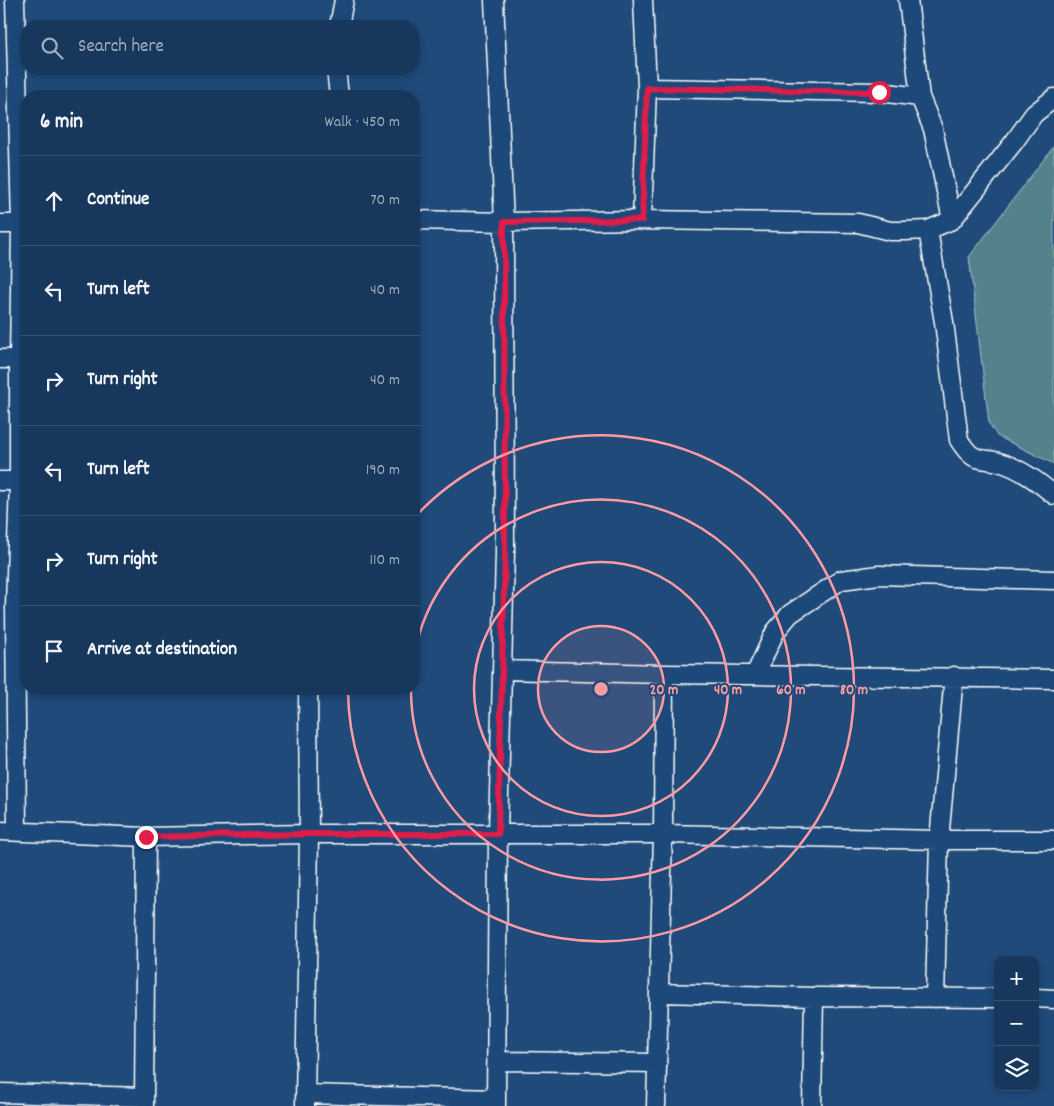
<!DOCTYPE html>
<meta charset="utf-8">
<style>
:root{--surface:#17385c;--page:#203f62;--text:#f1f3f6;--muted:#9eacbb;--line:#365272}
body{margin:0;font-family:Dekko,sans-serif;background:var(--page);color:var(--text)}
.controls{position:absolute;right:15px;bottom:15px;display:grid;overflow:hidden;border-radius:10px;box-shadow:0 2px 8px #0003}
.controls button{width:45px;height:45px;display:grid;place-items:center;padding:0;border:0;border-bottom:1px solid var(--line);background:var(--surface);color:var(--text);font:25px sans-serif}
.stop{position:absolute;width:15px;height:15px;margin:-11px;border:4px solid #e11d48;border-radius:50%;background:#fff}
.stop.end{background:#e11d48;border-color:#fff;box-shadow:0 1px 5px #0008}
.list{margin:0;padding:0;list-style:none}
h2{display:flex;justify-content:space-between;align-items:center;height:65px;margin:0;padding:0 20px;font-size:21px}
h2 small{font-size:16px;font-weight:400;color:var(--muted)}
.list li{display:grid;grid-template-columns:32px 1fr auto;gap:15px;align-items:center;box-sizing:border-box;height:90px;padding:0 20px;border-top:1px solid var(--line)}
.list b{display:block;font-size:19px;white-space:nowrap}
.list em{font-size:16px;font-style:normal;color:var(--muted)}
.icon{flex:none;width:28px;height:28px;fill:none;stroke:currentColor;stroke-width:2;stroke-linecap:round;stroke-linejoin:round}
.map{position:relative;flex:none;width:1054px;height:1106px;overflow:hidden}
.search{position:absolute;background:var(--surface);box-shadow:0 2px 8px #0003;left:20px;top:20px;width:400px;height:55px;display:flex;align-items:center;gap:12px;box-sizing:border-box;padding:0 18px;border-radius:20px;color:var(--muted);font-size:19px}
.panel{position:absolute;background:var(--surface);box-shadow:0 2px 8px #0003;left:20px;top:90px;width:400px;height:605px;border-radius:20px}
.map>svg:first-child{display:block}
.green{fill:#52828d;stroke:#a8c0c6}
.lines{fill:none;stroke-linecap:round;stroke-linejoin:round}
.street-casing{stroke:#fff;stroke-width:21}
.street{stroke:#1f4a7a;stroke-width:18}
.route{stroke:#e11d48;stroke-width:6}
.ring{fill:none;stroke:#ff9aa2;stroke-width:2.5}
.centre{fill:#ff9aa2;stroke:#1f4a7a;stroke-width:2.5}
.ring-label{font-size:15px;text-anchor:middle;font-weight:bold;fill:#ff9aa2;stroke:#1f4a7a;stroke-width:4;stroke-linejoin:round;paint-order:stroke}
</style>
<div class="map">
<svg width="1054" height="1106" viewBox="0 0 1054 1106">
<rect width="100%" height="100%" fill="#1f4a7a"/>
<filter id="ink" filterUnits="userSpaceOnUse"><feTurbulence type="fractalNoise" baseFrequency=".02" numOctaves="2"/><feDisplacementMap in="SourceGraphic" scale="10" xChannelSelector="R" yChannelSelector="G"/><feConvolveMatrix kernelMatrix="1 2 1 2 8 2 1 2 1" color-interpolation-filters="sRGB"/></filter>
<g filter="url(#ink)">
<path class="green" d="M1054 146V464L997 436 989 423 969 257Z"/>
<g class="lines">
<defs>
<path id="street" d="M15 0 21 224 19 359V481L15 606 17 831
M494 0 504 222 505 552 498 834 496 1106
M908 0 920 97 933 129 952 220
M339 26 344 0
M336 69 339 96
M647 88 879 92 920 97
M414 220 504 222 642 220 858 223 890 231H905L928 230 952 220 1014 142 1034 114 1054 98
M642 220 647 88 643 0
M0 224H26
M928 230 944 322 959 440C976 467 981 455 1005 464 1022 470 1040 483 1054 495
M0 359H26
M0 481H26
M502 670 664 674 1054 679
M755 675 775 632 790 614 841 580 879 575 1054 580
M0 831 146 837 309 834H663L939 840H1054
M659 993 814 997 998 998
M935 998 939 840 954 676
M1035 998 1054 999
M497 1061 656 1063
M0 1093 144 1097
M305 1094 495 1099
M144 1106 146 837
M305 1106 309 834 308 689
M656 1106 663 834 664 674
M812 1106 814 997"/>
</defs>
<use href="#street" class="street-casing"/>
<use href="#street" class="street"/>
</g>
</g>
<g class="lines" filter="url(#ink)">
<path class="route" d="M146 837 309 834H498L505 552 504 222 642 220 647 88 879 92"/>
</g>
<circle cx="601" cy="689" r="63" fill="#ff9aa2" fill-opacity=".12"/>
<g class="ring">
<circle cx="601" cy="689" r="63"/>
<circle cx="601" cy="689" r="127"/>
<path d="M414 656A190 190 0 1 1 411 689"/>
<path d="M414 518A253 253 0 1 1 348 689"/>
</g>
<circle cx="601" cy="689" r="8" class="centre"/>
<g class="ring-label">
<text x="664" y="694">20 m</text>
<text x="728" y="694">40 m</text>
<text x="791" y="694">60 m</text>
<text x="854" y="694">80 m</text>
</g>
</svg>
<div class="controls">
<button>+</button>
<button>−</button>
<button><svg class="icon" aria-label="layers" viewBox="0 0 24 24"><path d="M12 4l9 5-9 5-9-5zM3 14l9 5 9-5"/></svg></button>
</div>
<div class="stop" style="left:879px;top:92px"></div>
<div class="stop end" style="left:146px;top:837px"></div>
<div class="search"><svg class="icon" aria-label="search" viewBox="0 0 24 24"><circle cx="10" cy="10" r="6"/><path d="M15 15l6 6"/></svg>Search here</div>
<section class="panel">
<h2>6 min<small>Walk · 450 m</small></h2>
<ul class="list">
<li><svg class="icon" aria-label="ahead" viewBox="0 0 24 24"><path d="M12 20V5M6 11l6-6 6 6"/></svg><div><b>Continue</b></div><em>70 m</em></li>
<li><svg class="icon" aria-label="left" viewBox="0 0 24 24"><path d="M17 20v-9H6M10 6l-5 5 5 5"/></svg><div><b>Turn left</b></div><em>40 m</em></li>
<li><svg class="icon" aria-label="right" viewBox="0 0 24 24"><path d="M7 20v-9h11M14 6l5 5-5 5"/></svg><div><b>Turn right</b></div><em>40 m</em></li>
<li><svg class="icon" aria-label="left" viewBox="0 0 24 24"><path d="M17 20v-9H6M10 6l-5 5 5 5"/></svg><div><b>Turn left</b></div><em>190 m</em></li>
<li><svg class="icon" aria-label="right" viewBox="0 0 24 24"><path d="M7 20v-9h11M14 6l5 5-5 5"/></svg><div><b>Turn right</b></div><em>110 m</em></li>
<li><svg class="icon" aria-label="arrive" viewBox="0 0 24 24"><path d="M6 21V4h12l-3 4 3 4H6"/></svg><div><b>Arrive at destination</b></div></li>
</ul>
</section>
</div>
